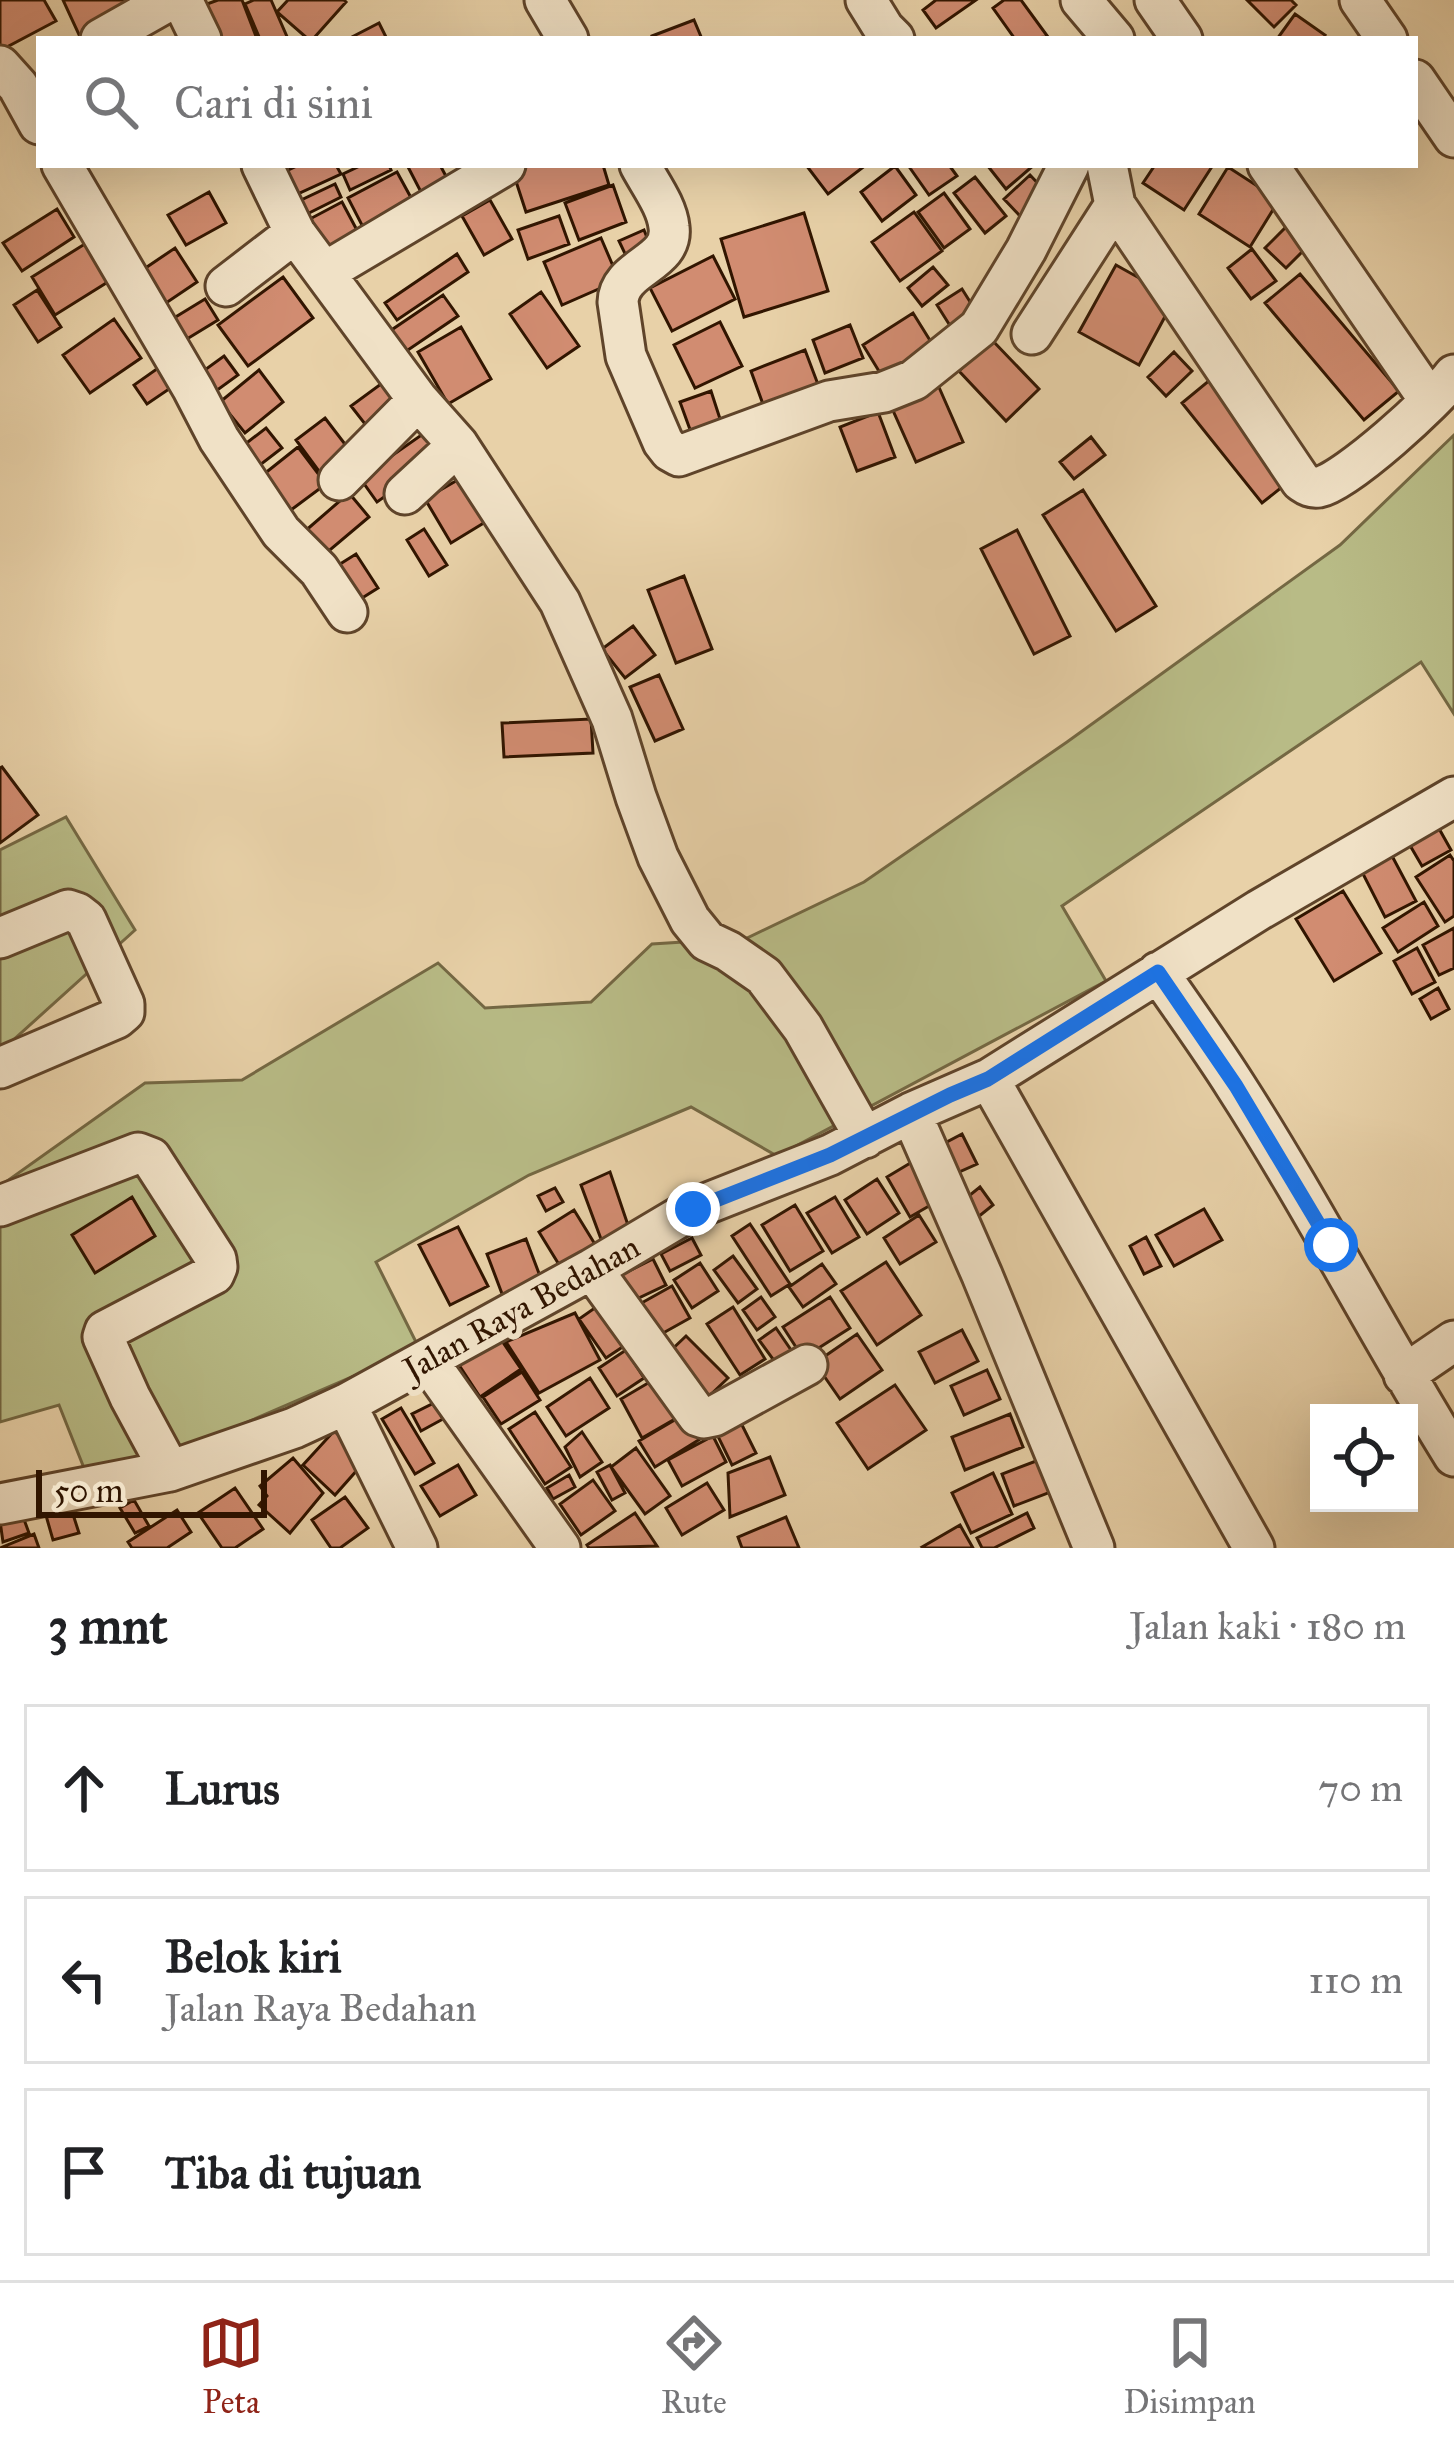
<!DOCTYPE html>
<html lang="id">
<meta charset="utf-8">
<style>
:root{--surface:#fff;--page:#f2f2f2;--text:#202124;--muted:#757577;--line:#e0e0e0;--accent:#8f2418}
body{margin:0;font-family:"IM FELL Great Primer",serif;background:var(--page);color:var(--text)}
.controls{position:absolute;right:36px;bottom:36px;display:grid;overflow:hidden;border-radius:0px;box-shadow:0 12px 48px #0002}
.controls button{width:108px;height:108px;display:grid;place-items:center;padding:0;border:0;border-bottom:3px solid var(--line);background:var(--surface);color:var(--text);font:60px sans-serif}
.scale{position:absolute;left:36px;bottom:30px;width:231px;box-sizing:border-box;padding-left:12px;border:6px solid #311500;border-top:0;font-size:33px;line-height:42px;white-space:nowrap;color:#311500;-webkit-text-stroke:9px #f0e1c6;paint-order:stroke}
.stop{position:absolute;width:36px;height:36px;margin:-27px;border:9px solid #1a73e8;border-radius:50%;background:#fff}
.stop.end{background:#1a73e8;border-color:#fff;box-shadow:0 3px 12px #0008}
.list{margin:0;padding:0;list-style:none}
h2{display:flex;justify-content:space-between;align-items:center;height:156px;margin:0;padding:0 48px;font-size:51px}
h2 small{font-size:39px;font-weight:400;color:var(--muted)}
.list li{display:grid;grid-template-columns:78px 1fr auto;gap:36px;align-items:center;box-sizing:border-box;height:168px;margin:0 24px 24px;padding:0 24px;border:3px solid var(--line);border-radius:0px}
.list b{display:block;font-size:45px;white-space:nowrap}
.list p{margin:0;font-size:39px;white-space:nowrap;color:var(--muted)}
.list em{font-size:39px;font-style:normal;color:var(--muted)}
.icon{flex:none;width:66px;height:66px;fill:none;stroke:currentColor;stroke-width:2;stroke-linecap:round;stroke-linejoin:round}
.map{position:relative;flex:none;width:1454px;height:1548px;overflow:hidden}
.search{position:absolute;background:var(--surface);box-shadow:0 12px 48px #0002;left:36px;right:36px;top:36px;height:132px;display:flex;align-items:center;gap:30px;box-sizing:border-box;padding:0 42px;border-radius:0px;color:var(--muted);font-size:45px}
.sheet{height:732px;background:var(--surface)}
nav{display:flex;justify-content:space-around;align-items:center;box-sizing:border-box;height:168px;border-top:3px solid var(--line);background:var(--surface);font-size:33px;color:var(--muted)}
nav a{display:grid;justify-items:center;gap:6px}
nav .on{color:var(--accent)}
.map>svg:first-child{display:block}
.green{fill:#b8bb86;stroke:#746843;stroke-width:3}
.building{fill:#d18c71;stroke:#311500;stroke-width:3}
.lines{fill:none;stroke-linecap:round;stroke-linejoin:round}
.minor-casing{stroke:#5f442a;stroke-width:45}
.minor{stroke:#f0e1c6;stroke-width:39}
.route{stroke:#1a73e8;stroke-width:15}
.labels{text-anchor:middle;stroke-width:12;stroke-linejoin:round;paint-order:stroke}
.street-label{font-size:33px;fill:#311500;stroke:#f0e1c6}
</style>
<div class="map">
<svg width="1454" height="1548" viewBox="0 0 1454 1548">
<rect width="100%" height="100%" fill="#e8d1a8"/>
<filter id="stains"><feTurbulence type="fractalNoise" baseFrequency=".00167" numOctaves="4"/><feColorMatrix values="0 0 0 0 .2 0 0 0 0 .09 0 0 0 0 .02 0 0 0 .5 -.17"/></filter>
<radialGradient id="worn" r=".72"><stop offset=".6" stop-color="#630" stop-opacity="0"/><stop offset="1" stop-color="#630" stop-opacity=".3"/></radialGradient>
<path class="green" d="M1454 435V714L1421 662 1062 906 1106 981 777 1156 691 1107 529 1175 376 1262 419 1348 192 1446 84 1468 59 1405 0 1422V1186L145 1083 242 1080 438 963 485 1008 591 1002 652 944 747 938 864 882 1067 742 1340 545Z
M66 817 135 930 0 1052V850Z"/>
<path class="building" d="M0 0H44L56 21 3 49 0 45Z
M63 0H158L159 3 81 39Z
M218 0H242L257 39H220L207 4Z
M254 0H271L288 39H260L245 4Z
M288 0H344L346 2 313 39H308L277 12Z
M936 0H976L936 28 923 10Z
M1004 0H1021L1048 37 1015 39 993 8Z
M1247 0H1291L1296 5 1274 27Z
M1295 14 1325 35 1322 39H1277Z
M694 20 702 39H653L652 36Z
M379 23 387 39H348Z
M299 165H336L341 174 291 197 280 174Z
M362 165H389L391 170 350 190 343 174Z
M407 165H440L448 180 422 194Z
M603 165 609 185 526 212 511 166Z
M806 165H866L828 194Z
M915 165H949L957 176 929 195 910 168Z
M987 165H1034L1006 189Z
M1155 165H1213L1184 210 1143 183Z
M895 166 916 195 882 221 861 192Z
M1228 167 1279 200 1250 247 1199 214Z
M397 172 415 205 365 231 348 198Z
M1030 175 1046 192 1020 216 1004 199Z
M975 177 1006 216 985 233 954 193Z
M335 184 341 197 303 216 297 202Z
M613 185 626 222 579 240 565 203Z
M209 192 226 223 186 245 168 215Z
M944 193 970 229 944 248 918 212Z
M490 200 512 239 484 255 462 216Z
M342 202 359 234 326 252 308 220Z
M57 209 74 237 22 271 3 243Z
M914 212 942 251 900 281 872 242Z
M804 213 828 291 744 317 721 239Z
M559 216 569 244 528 259 518 230Z
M1286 227 1306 248 1286 268 1265 248Z
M644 230 652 250 628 260 619 241Z
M601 238 619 280 562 305 544 262Z
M88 242 111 280 55 315 32 277Z
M175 248 197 282 166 303 144 269Z
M1252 249 1276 281 1251 299 1228 268Z
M457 254 468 272 397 320 385 303Z
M713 256 735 299 672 331 650 288Z
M1116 265 1175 298 1139 365 1079 332Z
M933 267 948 285 922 306 908 288Z
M1300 274 1399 391 1364 420 1265 303Z
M283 277 313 318 248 366 218 325Z
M962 289 979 316 954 332 937 305Z
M37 290 61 327 38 342 14 305Z
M541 292 579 346 547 368 510 314Z
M443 295 458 316 405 352 390 331Z
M205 299 218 320 182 342 169 321Z
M913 313 936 350 885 381 863 345Z
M114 319 141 358 90 393 63 355Z
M720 322 742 366 695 388 674 345Z
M850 325 863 358 825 373 813 340Z
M461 327 491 379 448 404 418 352Z
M992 340 1039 389 1006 421 959 371Z
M805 350 819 387 764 407 751 371Z
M1174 352 1192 371 1166 396 1148 377Z
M224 356 238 375 216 391 202 372Z
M161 366 175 385 147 404 134 385Z
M259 370 283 402 245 433 220 402Z
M1211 379 1292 479 1262 503 1182 403Z
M385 381 405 407 372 433 351 406Z
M938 385 963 442 916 462 891 406Z
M711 391 722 425 692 435 680 402Z
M878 412 895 457 857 471 840 427Z
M325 418 351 452 321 474 296 440Z
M266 428 282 448 260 465 244 445Z
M430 429 447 453 377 502 360 478Z
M1091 437 1105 455 1074 479 1060 462Z
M298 447 326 484 291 510 264 474Z
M461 478 487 521 451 543 425 499Z
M1083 490 1156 606 1116 631 1043 515Z
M349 493 369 517 324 555 304 532Z
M424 529 447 565 429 576 407 540Z
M1017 530 1070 636 1034 654 981 549Z
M356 554 378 588 351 605 329 571Z
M684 576 712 649 676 663 648 590Z
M633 626 655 655 625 678 602 649Z
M659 675 683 729 655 741 630 687Z
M591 719 593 753 504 757 502 723Z
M2 767 38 815 0 843V768Z
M1437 825 1451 850 1422 866 1408 842Z
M1391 854 1416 901 1385 917 1361 870Z
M1450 855 1454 861V916L1445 922 1416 877Z
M1343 891 1381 953 1334 981 1296 919Z
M1424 902 1438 926 1398 952 1383 928Z
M1454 928V968L1439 975 1423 945Z
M1417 948 1435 982 1412 994 1394 961Z
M1438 988 1449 1009 1431 1019 1420 999Z
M962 1134 977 1164 959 1172 945 1143Z
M917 1159 941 1199 910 1217 887 1177Z
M610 1172 631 1234 601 1239 581 1185Z
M877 1179 899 1213 867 1234 845 1200Z
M980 1187 993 1205 978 1217 965 1199Z
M555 1188 563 1202 546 1211 538 1196Z
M132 1197 155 1236 95 1273 72 1235Z
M835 1197 859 1237 832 1253 807 1213Z
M795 1205 823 1251 790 1271 762 1225Z
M1204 1209 1222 1240 1174 1266 1156 1235Z
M574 1210 601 1254 566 1276 539 1232Z
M919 1215 936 1242 900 1264 884 1238Z
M750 1224 790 1284 771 1296 732 1236Z
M458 1227 488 1286 450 1305 419 1245Z
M1146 1237 1161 1266 1144 1274 1130 1246Z
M692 1238 701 1255 670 1271 661 1254Z
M526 1239 543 1284 504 1299 487 1254Z
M733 1256 757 1289 738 1303 714 1270Z
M653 1259 666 1285 626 1304 613 1279Z
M886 1262 921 1315 877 1345 841 1291Z
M700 1263 718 1291 692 1308 674 1280Z
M822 1264 836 1284 803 1307 789 1287Z
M672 1286 690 1318 647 1342 629 1310Z
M761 1297 775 1317 757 1330 743 1310Z
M830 1297 850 1328 803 1358 783 1327Z
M609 1298 636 1338 606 1358 579 1319Z
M733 1307 765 1359 740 1375 707 1324Z
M575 1313 600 1360 539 1393 506 1342Z
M776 1328 791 1350 775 1362 759 1340Z
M962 1330 978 1361 935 1383 919 1352Z
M857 1334 882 1370 840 1399 815 1363Z
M686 1336 728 1378 704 1401 663 1358Z
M500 1338 521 1369 480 1397 459 1365Z
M626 1350 644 1378 617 1396 599 1368Z
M987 1370 1000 1399 964 1415 951 1386Z
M522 1372 540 1400 501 1424 483 1397Z
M665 1373 687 1412 642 1438 621 1399Z
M590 1378 609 1408 566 1436 547 1407Z
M895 1385 926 1430 868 1469 837 1423Z
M434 1403 443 1419 421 1431 412 1414Z
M401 1408 434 1463 415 1474 382 1419Z
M734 1409 756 1453 732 1465 710 1420Z
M690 1411 705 1436 655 1467 639 1441Z
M535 1412 571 1467 545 1484 509 1429Z
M1010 1414 1023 1447 965 1470 952 1437Z
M334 1431 366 1460 335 1495 303 1465Z
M582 1432 602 1462 580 1477 565 1447Z
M713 1436 726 1462 682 1486 668 1460Z
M636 1448 670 1496 645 1514 611 1467Z
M770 1457 785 1495 730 1517 728 1473Z
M293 1458 323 1493 290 1533 259 1505 267 1496 260 1486Z
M1044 1458 1056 1490 1014 1506 1002 1474Z
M458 1465 476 1495 440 1516 421 1486Z
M610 1465 625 1493 612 1500 597 1472Z
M993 1473 1012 1514 971 1533 952 1493Z
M569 1475 575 1487 553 1499 547 1488Z
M593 1480 615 1511 581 1535 560 1504Z
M707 1483 724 1510 682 1535 666 1508Z
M235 1488 263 1529 235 1548H222L198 1513Z
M345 1497 368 1528 340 1548H331L312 1520Z
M134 1500 149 1526 135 1533 120 1508Z
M70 1505 79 1533 53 1540 45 1512Z
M177 1510 191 1532 167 1548H132L128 1542Z
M635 1513 657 1546 589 1548 587 1545Z
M1027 1513 1034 1528 994 1548H982L977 1538Z
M22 1514 29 1533 3 1542 0 1521Z
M786 1517 799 1548H742L738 1537Z
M960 1525 973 1548H923L922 1547Z
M34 1534 39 1548H0Z"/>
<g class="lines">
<defs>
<path id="minor" d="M182 0 201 39
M545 0 568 39
M866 0 884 29 894 39
M1081 0 1114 39
M1155 0 1182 39
M1360 0 1387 39
M101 39 170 0
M0 66 18 86 39 124
M1415 80 1454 137
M62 165 193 389 219 439 281 532 319 570 347 612
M262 165 295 233 418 400 458 445 560 602 612 719 636 797 658 857 690 920 707 941 728 951 764 976 803 1028 865 1138
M640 165C650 184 667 206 669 227 674 264 619 266 618 302L626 356 663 442 670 451 679 456 829 401 884 392 914 380 979 328 1026 250 1069 165
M1107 165 1115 205 1301 481C1307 485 1310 488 1319 487 1347 481 1436 400 1454 375
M1268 165 1430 401
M325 272 505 165
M226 286 295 233
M1032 334 1115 205
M339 480 418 400
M405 494 458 445
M0 938 68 910 77 913 86 920 124 1004V1012L117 1018 0 1068
M1158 972C1184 1010 1211 1047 1235 1085 1313 1206 1378 1334 1454 1456
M989 1079 1254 1548
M911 1113 982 1275 1094 1548
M0 1206 138 1153 151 1158 216 1259 217 1267 214 1274 105 1331 103 1337 130 1397 170 1471
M592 1269 698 1416 704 1418 714 1416 807 1365
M427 1360 560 1548
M1404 1375 1454 1341
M346 1404 417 1548
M0 1504 170 1471 294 1428 346 1404 592 1269 693 1209 830 1155 911 1113 989 1079 1259 910 1454 797"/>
</defs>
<use href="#minor" class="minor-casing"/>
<use href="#minor" class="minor"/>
</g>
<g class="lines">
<path class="route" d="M693 1209 830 1155 950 1095 988 1079 1158 972 1236 1086 1331 1245"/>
</g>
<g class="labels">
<g class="street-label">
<text transform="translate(521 1307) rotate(-29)" y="12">Jalan Raya Bedahan</text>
</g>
</g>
<rect width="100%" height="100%" filter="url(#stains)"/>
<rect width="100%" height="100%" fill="url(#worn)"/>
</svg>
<div class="controls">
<button><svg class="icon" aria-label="locate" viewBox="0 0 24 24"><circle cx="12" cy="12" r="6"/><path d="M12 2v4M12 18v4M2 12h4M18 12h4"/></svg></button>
</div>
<div class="scale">50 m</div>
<div class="stop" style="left:1331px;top:1245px"></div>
<div class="stop end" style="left:693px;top:1209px"></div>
<div class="search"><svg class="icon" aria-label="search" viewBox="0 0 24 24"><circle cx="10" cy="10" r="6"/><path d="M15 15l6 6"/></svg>Cari di sini</div>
</div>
<section class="sheet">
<h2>3 mnt<small>Jalan kaki · 180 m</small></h2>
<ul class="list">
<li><svg class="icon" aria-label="ahead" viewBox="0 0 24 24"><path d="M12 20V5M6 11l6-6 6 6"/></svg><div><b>Lurus</b></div><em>70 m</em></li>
<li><svg class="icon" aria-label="left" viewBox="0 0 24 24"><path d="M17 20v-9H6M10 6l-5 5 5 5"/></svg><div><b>Belok kiri</b><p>Jalan Raya Bedahan</p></div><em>110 m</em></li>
<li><svg class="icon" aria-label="arrive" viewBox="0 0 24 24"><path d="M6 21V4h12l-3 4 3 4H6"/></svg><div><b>Tiba di tujuan</b></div></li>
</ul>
</section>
<nav>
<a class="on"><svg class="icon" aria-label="map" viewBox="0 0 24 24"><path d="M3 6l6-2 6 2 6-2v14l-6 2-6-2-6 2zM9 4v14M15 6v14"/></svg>Peta</a>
<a><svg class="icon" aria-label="directions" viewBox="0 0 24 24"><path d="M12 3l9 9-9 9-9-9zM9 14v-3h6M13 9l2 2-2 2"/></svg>Rute</a>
<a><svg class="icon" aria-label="saved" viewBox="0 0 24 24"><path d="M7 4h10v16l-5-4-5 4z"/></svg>Disimpan</a>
</nav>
